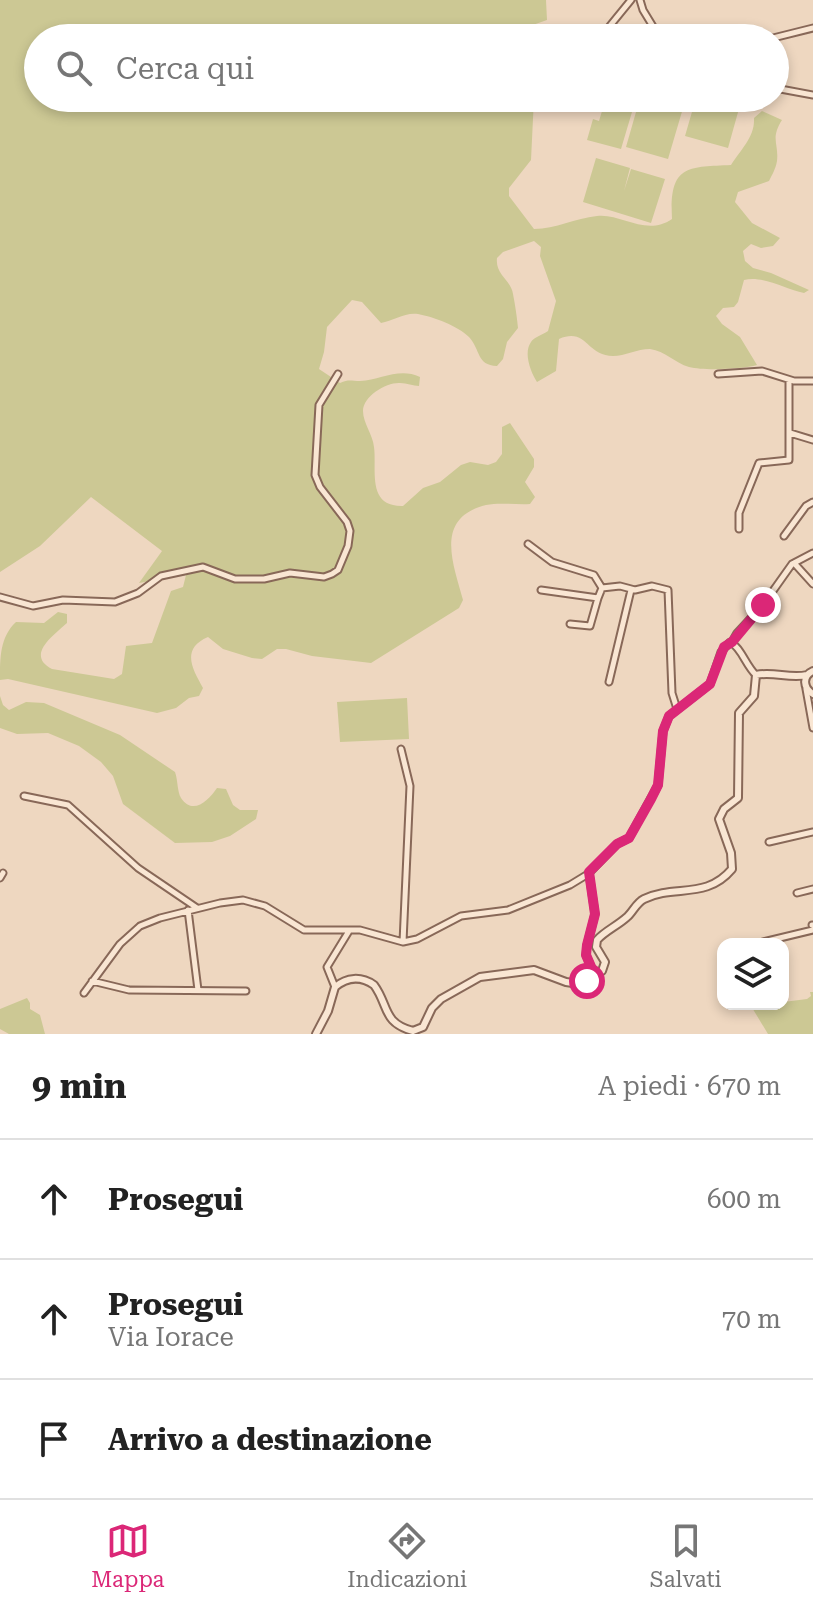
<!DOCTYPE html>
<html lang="it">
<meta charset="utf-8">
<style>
:root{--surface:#fff;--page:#f6f6f6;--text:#222;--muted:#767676;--line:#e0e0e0;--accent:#db2777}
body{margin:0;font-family:"Roboto Serif",serif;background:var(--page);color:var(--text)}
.controls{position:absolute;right:24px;bottom:24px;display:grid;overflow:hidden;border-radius:16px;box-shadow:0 4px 12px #0003}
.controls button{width:72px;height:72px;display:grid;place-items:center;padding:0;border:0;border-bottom:2px solid var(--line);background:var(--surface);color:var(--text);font:40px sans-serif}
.stop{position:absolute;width:24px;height:24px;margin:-18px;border:6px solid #db2777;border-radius:50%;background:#fff}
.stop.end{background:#db2777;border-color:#fff;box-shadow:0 2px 8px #0008}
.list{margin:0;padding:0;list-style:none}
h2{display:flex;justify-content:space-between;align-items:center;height:104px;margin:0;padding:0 32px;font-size:34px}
h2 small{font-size:26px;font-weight:400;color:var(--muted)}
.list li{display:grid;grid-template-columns:52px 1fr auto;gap:24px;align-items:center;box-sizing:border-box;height:120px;padding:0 32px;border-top:2px solid var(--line)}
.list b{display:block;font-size:30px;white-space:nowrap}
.list p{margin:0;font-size:26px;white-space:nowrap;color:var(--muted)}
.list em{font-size:26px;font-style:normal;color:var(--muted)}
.icon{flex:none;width:44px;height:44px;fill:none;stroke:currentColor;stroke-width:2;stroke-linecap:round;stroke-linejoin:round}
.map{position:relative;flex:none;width:813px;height:1034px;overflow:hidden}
.search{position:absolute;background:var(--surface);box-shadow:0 4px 12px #0003;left:24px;right:24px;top:24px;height:88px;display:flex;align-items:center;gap:20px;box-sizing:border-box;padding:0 28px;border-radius:44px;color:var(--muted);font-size:30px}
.sheet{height:464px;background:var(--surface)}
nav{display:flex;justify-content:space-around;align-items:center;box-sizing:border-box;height:112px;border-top:2px solid var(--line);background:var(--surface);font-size:22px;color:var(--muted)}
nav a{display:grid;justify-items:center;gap:4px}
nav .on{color:var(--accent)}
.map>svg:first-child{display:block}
.green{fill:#ccc894}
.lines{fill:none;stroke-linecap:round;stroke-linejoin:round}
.minor-casing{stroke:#886858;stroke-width:9}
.tertiary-casing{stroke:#886858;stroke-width:10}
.minor{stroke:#f9e6d3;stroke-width:5}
.tertiary{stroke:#f9e6d3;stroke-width:6}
.route{stroke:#db2777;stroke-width:10}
</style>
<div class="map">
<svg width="813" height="1034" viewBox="0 0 813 1034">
<rect width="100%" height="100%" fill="#eed7c0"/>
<path class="green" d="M0 0H546L547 20 527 27 517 38H38V98H534L531 160 509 188V196L534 229C556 229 575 218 597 216 621 213 646 237 672 219 669 165 687 167 731 165 741 149 755 137 754 118L762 111 782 120C770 139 779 143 777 161 776 168 772 175 769 181L738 192 735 202 752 223 780 238 773 246 761 248 751 244 743 251 745 261 753 268 771 273 809 290 804 293C785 289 762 275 744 280L738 302 734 307 723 308 716 316 722 324 740 337 757 365C742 369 705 371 689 367 675 363 665 351 650 349 637 349 625 356 613 356 586 356 587 327 559 339L556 371 537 382C531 373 523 353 531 342 534 337 542 335 548 331L556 301 540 256 541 247 534 241 503 252 497 258C495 275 511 280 513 294 515 304 517 317 518 328L507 342 503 359 497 366C476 365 481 350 469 337 458 326 434 317 418 314 405 312 393 321 381 323L362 302 352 300 327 327 324 352 319 369 340 383C349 379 351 381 360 381 381 380 399 367 420 377L419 386C413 386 407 383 400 383 387 382 363 396 363 411 363 423 373 435 374 447 377 469 366 507 403 506L423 488 440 482 461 465 470 462 488 465 496 462 502 454V427L510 423 534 459V467L525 482 535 497 530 504C516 505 500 502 486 505 434 518 453 563 463 600L459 608 371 663 312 656 286 649H277L262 659 252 658 223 649 208 637C180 649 193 670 203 688L199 696 189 698 176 708 157 713 8 679 0 680C0 657 0 637 16 622L44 623 58 612 67 614V623C54 635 25 655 52 669L114 679 122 674 126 646 152 643 171 591 183 587 186 575 139 583 162 551 91 497 40 546 0 572Z
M606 98H635L632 110 612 106 632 112 621 149 587 140 593 119 599 121Z
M640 98H686L668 159 626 147Z
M696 98H742L728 148 685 136Z
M596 158 630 168 624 191 631 169 665 179 651 223 583 202Z
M0 696 3 705 9 710 26 702 44 703 120 735 175 772C178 780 177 791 181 798 193 816 209 800 217 788L226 789 233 805 240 810H258L256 819 230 836 212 842 175 843 123 804 113 776 101 762 79 746 48 733 17 734 0 728Z
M407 698 409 739 340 742 337 702Z
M810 992H813V1034H768L751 1006 807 999 811 996Z
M27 998 30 1003V1009L40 1015 45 1034H9L0 1029V1009Z"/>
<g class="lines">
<defs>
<path id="minor" d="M640 0 643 10 660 38
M600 38 631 0
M773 38 813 28
M775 88 813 95
M718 374 762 371 794 381H813
M790 433 813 440
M739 529V513L759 463 789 460V380
M784 536 806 506 813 502
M528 544 552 562 594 575 602 588 620 586 635 590 652 586 668 590 672 693 677 709
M794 563 813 584
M541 590 598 598 602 588
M0 597 33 606 63 600 115 602 138 593 161 576 203 567 235 579H264L290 573 324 577 332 574 338 570 348 546 350 531 347 522 320 487 315 475 319 405 338 374
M570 624 590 626 598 598
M732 642 737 633 763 605 792 564 813 553
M609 682 631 590
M806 689 813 728
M401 749 410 786 403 942
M24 796 68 805 138 868 197 908
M769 842 813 832
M589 873 595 914 587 945 586 955 595 976
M0 878 3 873
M797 893 813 889
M188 910 198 990
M812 925H813
M764 944 763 942 813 930
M92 981 129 990 246 991
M335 987 327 967 349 931
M84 993 120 944 140 926 160 918 220 903 243 900 265 906 304 930H360L403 942 417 939 461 916 508 910 570 885 588 874 617 844 629 838 658 785 663 731 669 716 710 684 721 652 730 642C741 647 746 666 756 675"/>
<path id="tertiary" d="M813 671C802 676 803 688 813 694
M316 1034 328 1011 335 987C347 977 361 976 374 985 389 1005 382 1023 413 1031L423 1027 432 1008 441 999 480 977 534 970 566 982 579 984 602 971 605 962 596 947 597 940C605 931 617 926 627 917 633 912 636 903 644 899 675 884 706 900 732 869L731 853 719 819 724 809 738 798 739 713 754 696 756 675C773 671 790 679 807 675"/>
</defs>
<use href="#minor" class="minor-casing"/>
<use href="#tertiary" class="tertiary-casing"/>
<use href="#minor" class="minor"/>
<use href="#tertiary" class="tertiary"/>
</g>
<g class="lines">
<path class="route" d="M587 981 595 976 586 955 587 945 595 914 589 872 617 844 629 838 651 799 658 785 663 731 669 716 710 684 724 647 732 642 763 605"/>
</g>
</svg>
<div class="controls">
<button><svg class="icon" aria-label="layers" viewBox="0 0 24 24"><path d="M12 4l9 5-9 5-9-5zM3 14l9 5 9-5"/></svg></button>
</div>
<div class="stop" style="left:587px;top:981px"></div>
<div class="stop end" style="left:763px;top:605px"></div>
<div class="search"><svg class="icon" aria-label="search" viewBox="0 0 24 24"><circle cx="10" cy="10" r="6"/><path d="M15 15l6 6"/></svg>Cerca qui</div>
</div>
<section class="sheet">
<h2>9 min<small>A piedi · 670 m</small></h2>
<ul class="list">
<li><svg class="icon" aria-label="ahead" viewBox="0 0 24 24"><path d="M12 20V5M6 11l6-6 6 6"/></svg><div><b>Prosegui</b></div><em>600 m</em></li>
<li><svg class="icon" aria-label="ahead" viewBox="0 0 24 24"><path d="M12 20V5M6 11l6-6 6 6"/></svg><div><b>Prosegui</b><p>Via Iorace</p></div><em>70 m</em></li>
<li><svg class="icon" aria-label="arrive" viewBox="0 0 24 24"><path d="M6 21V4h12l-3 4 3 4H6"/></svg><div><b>Arrivo a destinazione</b></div></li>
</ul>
</section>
<nav>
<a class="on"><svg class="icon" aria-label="map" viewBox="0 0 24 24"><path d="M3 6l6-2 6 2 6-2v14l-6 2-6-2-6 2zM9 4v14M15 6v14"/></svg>Mappa</a>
<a><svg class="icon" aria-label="directions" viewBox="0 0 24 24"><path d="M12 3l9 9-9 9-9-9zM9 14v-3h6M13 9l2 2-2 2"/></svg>Indicazioni</a>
<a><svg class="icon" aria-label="saved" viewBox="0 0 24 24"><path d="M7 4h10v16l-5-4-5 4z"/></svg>Salvati</a>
</nav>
